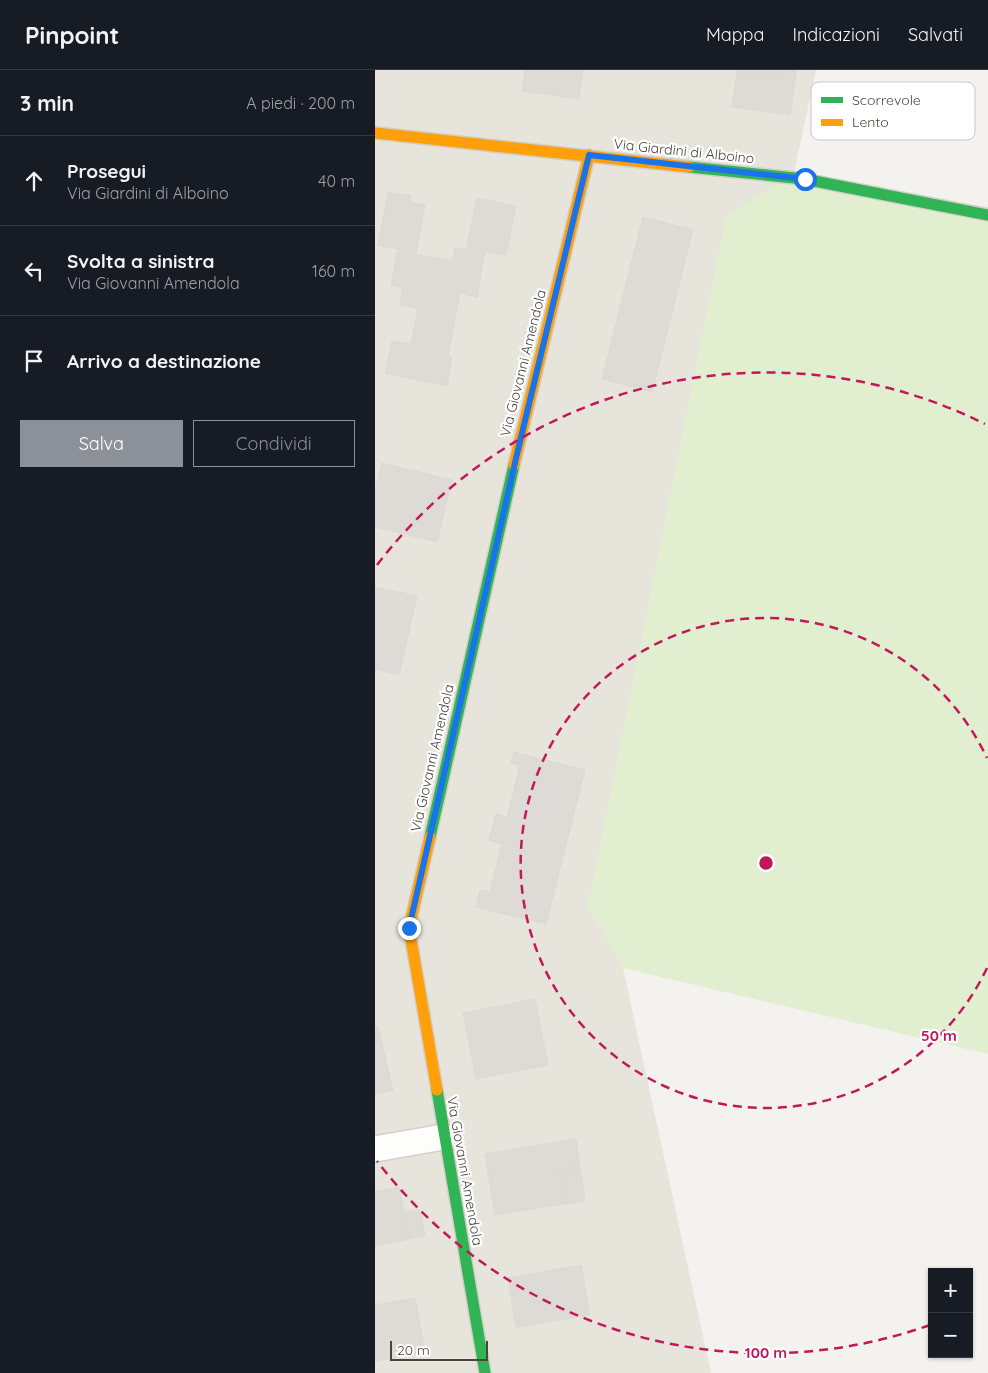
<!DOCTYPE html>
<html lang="it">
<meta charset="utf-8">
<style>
:root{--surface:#171b24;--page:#242831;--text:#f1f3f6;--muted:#9ea1a6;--line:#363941;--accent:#8c9099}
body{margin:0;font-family:Quicksand,sans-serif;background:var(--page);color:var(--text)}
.controls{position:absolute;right:15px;bottom:15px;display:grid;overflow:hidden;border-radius:0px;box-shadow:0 1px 4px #0004}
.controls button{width:45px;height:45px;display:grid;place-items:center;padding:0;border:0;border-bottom:1px solid var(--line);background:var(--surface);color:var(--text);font:25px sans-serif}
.scale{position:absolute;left:15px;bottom:12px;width:98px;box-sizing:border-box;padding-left:5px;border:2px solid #4b4439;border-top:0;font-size:14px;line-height:18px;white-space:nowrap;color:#4b4439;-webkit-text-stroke:4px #fff;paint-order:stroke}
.stop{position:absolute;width:15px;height:15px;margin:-11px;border:4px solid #1a73e8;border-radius:50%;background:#fff}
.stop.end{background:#1a73e8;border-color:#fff;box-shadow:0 1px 5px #0008}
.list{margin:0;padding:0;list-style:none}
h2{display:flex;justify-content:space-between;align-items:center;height:65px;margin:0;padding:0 20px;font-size:21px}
h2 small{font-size:16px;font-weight:400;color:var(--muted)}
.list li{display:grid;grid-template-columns:32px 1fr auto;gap:15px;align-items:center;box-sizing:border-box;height:90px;padding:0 20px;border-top:1px solid var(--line)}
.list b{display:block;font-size:19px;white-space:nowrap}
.list p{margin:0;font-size:16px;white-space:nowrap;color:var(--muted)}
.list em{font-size:16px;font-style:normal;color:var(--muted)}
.actions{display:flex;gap:10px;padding:15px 20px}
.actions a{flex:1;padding:11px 0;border:1px solid var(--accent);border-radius:0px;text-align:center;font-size:18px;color:var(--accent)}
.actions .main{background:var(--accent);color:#fff}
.icon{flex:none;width:28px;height:28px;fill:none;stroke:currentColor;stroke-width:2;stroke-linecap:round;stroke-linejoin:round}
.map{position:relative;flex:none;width:613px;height:1303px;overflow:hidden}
header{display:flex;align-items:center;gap:30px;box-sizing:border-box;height:70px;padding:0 25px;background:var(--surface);border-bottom:1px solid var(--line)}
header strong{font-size:24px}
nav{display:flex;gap:28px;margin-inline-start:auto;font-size:18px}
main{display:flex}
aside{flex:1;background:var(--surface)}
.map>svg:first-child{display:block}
.residential{fill:#e7e4dc}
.green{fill:#e1eecf}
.building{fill:#dedbd6;stroke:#dcd9d4}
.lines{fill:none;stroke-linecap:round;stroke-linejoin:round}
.street-casing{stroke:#d2d0cb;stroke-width:28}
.fast-casing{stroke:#d3cfc5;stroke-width:14}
.slow-casing{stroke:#d3cfc5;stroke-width:14}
.street{stroke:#fdfdfc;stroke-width:25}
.fast{stroke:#30b455;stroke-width:11}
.slow{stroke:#ff9f0a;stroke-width:11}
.route{stroke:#1a73e8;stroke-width:6}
.ring{fill:none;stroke:#c2185b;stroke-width:2.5;stroke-dasharray:9 6}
.labels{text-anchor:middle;stroke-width:4.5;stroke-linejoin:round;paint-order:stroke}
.street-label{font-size:14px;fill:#4b4439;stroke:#fff}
.key{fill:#fff;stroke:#c9c7c4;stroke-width:1}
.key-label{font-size:14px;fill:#4b4439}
.centre{fill:#c2185b;stroke:#fff;stroke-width:2.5}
.ring-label{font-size:15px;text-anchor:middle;font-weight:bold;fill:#c2185b;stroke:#fff;stroke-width:4.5;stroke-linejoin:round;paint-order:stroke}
</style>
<header>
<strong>Pinpoint</strong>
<nav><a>Mappa</a><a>Indicazioni</a><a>Salvati</a></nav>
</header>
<main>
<aside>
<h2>3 min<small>A piedi · 200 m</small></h2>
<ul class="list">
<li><svg class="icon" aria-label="ahead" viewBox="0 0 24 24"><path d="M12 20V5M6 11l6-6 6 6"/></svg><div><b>Prosegui</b><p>Via Giardini di Alboino</p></div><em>40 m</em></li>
<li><svg class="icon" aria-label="left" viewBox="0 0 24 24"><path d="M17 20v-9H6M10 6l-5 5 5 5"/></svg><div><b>Svolta a sinistra</b><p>Via Giovanni Amendola</p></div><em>160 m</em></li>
<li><svg class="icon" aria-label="arrive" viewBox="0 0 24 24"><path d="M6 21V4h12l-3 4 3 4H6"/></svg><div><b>Arrivo a destinazione</b></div></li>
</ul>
<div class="actions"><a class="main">Salva</a><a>Condividi</a></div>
</aside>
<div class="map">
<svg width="613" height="1303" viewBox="0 0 613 1303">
<rect width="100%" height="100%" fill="#f4f2ee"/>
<path class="residential" d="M0 0H441L419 103 213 835 248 898 336 1303H0Z"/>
<path class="green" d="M419 103 613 139V984L248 898 213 835 351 146Z"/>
<path class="building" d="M150 0H208L204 29 147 21Z
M362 0H422L420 11 362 3Z
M362 3 420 11 415 45 357 37Z
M13 122 36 126 34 132 50 135 41 184 77 191 80 178 91 180 102 128 141 136 131 185 110 181 102 227 85 223 73 286 77 287 72 316 10 303 17 271 36 274 43 239 25 235 28 218 16 215 23 179 3 175Z
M268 147 318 160 277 322 227 309Z
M7 393 77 410 62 472 0 457V419Z
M0 517 42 526 24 605 0 599Z
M139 682 210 700 171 854 101 837 105 820 115 822 127 774 114 770 121 744 132 747 145 695 136 693Z
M160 929 173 995 101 1009 88 943Z
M3 957 18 1020 0 1024V958Z
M201 1069 205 1097 184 1100 189 1134 120 1145 110 1084Z
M205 1097 210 1131 189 1134 184 1100Z
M24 1117 34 1169 0 1176V1122Z
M45 1140 50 1166 34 1169 28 1143Z
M206 1195 215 1245 141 1257 133 1208Z
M40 1228 50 1282 0 1291V1235Z"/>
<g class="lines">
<defs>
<path id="street" d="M0 1079 68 1067"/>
<path id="fast" d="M314 97 429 109 613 145
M55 767 139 395
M62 1020 110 1303"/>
<path id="slow" d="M0 63 314 97
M139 395 214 85
M55 767 34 858 62 1020"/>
</defs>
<use href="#street" class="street-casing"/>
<use href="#fast" class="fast-casing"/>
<use href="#slow" class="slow-casing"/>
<use href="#street" class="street"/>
<use href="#fast" class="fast"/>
<use href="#slow" class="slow"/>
</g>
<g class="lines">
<path class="route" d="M34 858 142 384 214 85 430 109"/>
</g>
<g class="ring">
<path d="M612 898A245 245 0 1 1 612 688"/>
<path d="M555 1255A490 490 0 0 1 2 1091M2 495A490 490 0 0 1 610 354"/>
</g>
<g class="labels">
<g class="street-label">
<text transform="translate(309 81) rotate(6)" y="5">Via Giardini di Alboino</text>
<text transform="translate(148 293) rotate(-76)" y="5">Via Giovanni Amendola</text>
<text transform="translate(57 688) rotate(-77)" y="5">Via Giovanni Amendola</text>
<text transform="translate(90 1101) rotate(80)" y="5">Via Giovanni Amendola</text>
</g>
</g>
<rect x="436" y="12" width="164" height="58" rx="8" class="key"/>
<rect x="446" y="27" width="22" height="6" fill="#30b455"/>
<rect x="446" y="49" width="22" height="7" fill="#ff9f0a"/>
<g class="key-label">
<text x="477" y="35">Scorrevole</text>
<text x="477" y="57">Lento</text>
</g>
<circle cx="391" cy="793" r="8" class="centre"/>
<g class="ring-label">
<text x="564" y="971">50 m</text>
<text x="391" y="1288">100 m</text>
</g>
</svg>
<div class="controls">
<button>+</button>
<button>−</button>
</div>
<div class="scale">20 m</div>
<div class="stop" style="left:430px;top:109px"></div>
<div class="stop end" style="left:34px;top:858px"></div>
</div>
</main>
